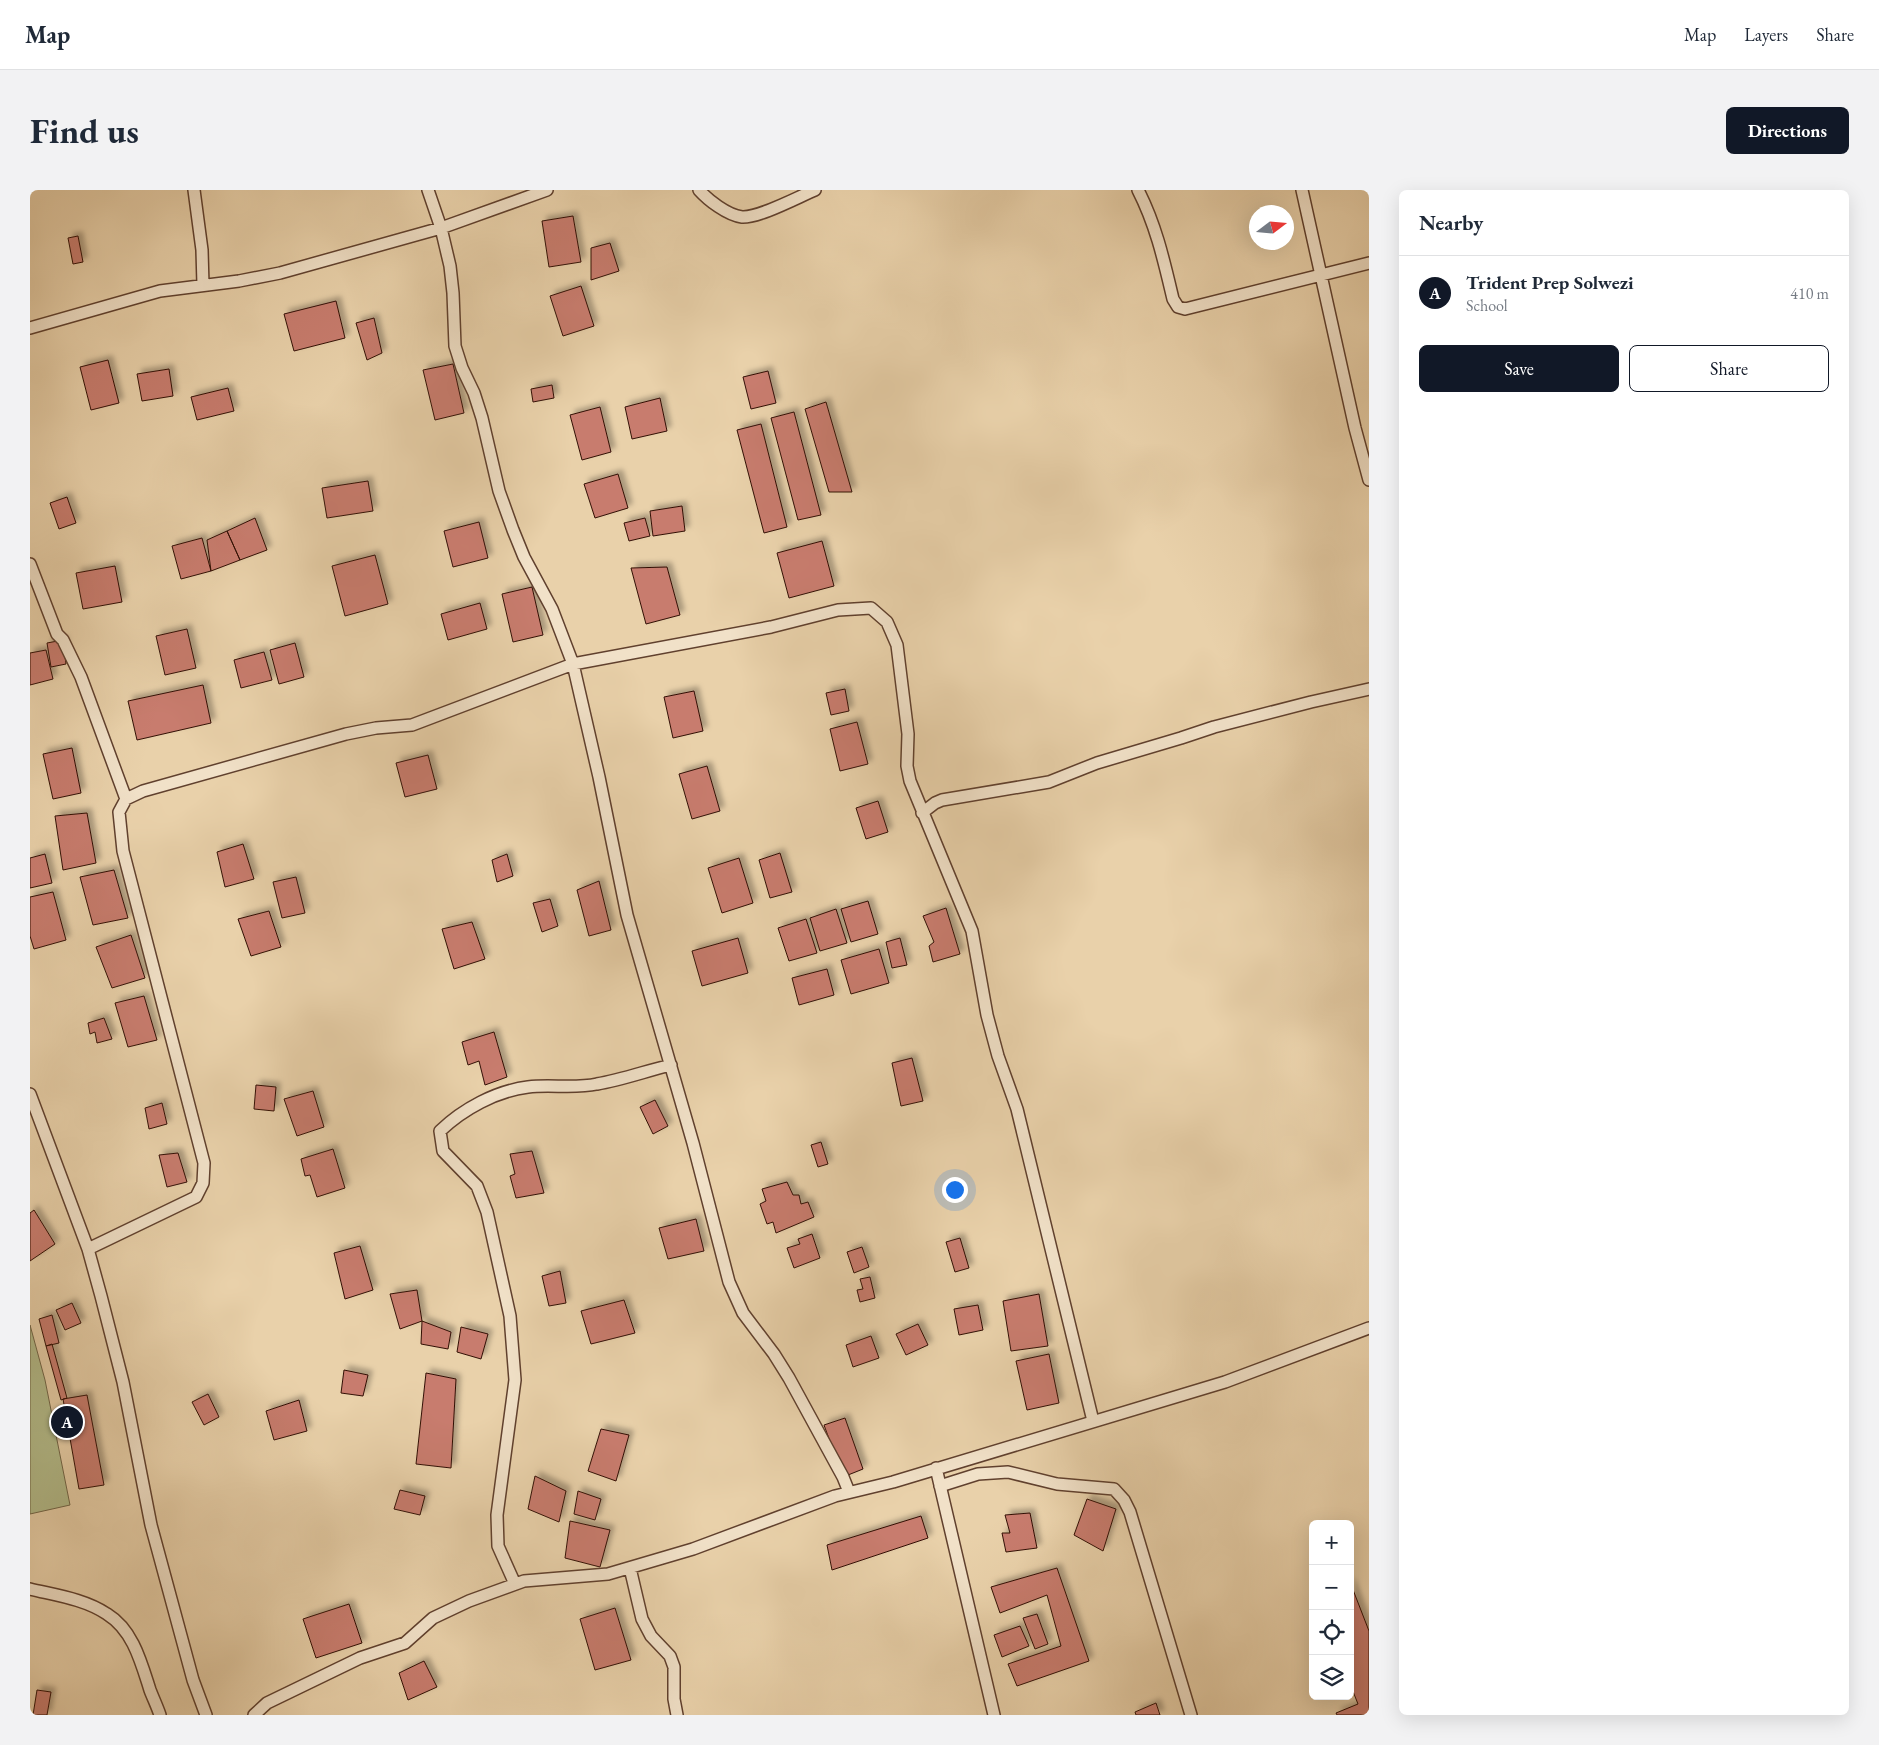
<!DOCTYPE html>
<meta charset="utf-8">
<style>
:root{--surface:#fff;--page:#f2f2f3;--text:#1f2937;--muted:#747a83;--line:#e0e1e3;--accent:#111827}
body{margin:0;font-family:"EB Garamond",serif;background:var(--page);color:var(--text)}
.controls{position:absolute;right:15px;bottom:15px;display:grid;overflow:hidden;border-radius:8px;box-shadow:0 5px 20px #0002}
.controls button{width:45px;height:45px;display:grid;place-items:center;padding:0;border:0;border-bottom:1px solid var(--line);background:var(--surface);color:var(--text);font:25px sans-serif}
.compass{position:absolute;left:1219px;top:15px;width:45px;height:45px;border-radius:50%;background:var(--surface);box-shadow:0 5px 20px #0002;rotate:74deg}
.you{position:absolute;left:924px;top:999px;width:18px;height:18px;margin:-12px;border:4px solid #fff;border-radius:50%;background:#1a73e8;box-shadow:0 0 0 8px #1a73e833}
.badge{display:grid;place-items:center;width:32px;height:32px;border-radius:50%;background:var(--accent);color:#fff;font-size:16px;font-weight:700}
.pin{position:absolute;translate:-50% -50%;border:2px solid #fff;box-shadow:0 1px 5px #0006}
.list{margin:0;padding:0;list-style:none}
h2{display:flex;justify-content:space-between;align-items:center;height:65px;margin:0;padding:0 20px;font-size:21px}
h2 small{font-size:16px;font-weight:400;color:var(--muted)}
.list li{display:grid;grid-template-columns:32px 1fr auto;gap:15px;align-items:center;box-sizing:border-box;height:75px;padding:0 20px;border-top:1px solid var(--line)}
.list b{display:block;font-size:19px;white-space:nowrap}
.list p{margin:0;font-size:16px;white-space:nowrap;color:var(--muted)}
.list em{font-size:16px;font-style:normal;color:var(--muted)}
.actions{display:flex;gap:10px;padding:15px 20px}
.actions a{flex:1;padding:11px 0;border:1px solid var(--accent);border-radius:8px;text-align:center;font-size:18px;color:var(--accent)}
.actions .main{background:var(--accent);color:#fff}
.icon{flex:none;width:28px;height:28px;fill:none;stroke:currentColor;stroke-width:2;stroke-linecap:round;stroke-linejoin:round}
.map{position:relative;flex:none;width:1339px;height:1525px;overflow:hidden;border-radius:8px}
header{display:flex;align-items:center;gap:30px;box-sizing:border-box;height:70px;padding:0 25px;background:var(--surface);border-bottom:1px solid var(--line)}
header strong{font-size:24px}
nav{display:flex;gap:28px;margin-inline-start:auto;font-size:18px}
.intro{display:flex;align-items:center;justify-content:space-between;box-sizing:border-box;height:120px;padding:0 30px}
h1{margin:0;font-size:35px}
.button{padding:12px 22px;border-radius:8px;background:var(--accent);color:#fff;font-size:18px;font-weight:700}
main{display:flex;gap:30px;padding:0 30px}
aside{flex:1;background:var(--surface);border-radius:8px;box-shadow:0 5px 20px #0002}
.map>svg:first-child{display:block}
.green{fill:#b3bc8b;stroke:#726648}
.building{fill:#c87b6e;stroke:#321004;filter:url(#shadow)}
.lines{fill:none;stroke-linecap:round;stroke-linejoin:round}
.minor-casing{stroke:#60402e;stroke-width:14}
.minor{stroke:#f1e1c8;stroke-width:11}
</style>
<header>
<strong>Map</strong>
<nav><a>Map</a><a>Layers</a><a>Share</a></nav>
</header>
<div class="intro"><h1>Find us</h1><a class="button">Directions</a></div>
<main>
<div class="map">
<svg width="1339" height="1525" viewBox="0 0 1339 1525">
<defs>
<filter id="shadow"><feDropShadow dx="4.5" dy="-4.5" stdDeviation="2.5" flood-color="#0004"/></filter>
</defs>
<rect width="100%" height="100%" fill="#e9d1aa"/>
<filter id="stains"><feTurbulence type="fractalNoise" baseFrequency=".004" numOctaves="4"/><feColorMatrix values="0 0 0 0 .2 0 0 0 0 .09 0 0 0 0 .02 0 0 0 .5 -.17"/></filter>
<radialGradient id="worn" r=".72"><stop offset=".6" stop-color="#630" stop-opacity="0"/><stop offset="1" stop-color="#630" stop-opacity=".3"/></radialGradient>
<path class="green" d="M0 1135 15 1190 40 1315 0 1324Z"/>
<path class="building" d="M543 26 551 72 519 77 512 31Z
M48 46 53 72 43 74 38 48Z
M580 53 589 81 561 90V58Z
M551 96 564 136 533 146 520 106Z
M306 111 315 148 264 161 254 124Z
M344 128 352 163 337 170 326 133Z
M78 170 89 213 61 220 50 177Z
M423 174 434 223 405 230 393 180Z
M139 179 143 206 112 211 107 184Z
M738 181 746 213 721 219 713 187Z
M522 195 524 208 503 212 501 199Z
M198 198 204 221 167 230 161 207Z
M630 208 637 241 602 249 595 217Z
M796 212 822 302H799L775 219Z
M570 217 581 262 552 270 540 225Z
M764 222 791 325 768 330 741 228Z
M731 234 757 337 734 343 707 240Z
M588 284 598 318 565 328 554 294Z
M338 291 343 321 297 328 292 298Z
M37 307 46 333 29 339 20 313Z
M652 316 655 341 623 346 620 321Z
M225 328 237 360 210 370 197 341Z
M615 328 620 346 599 351 594 333Z
M449 332 458 368 423 377 414 341Z
M197 341 210 370 181 381 177 350Z
M172 348 181 381 151 389 142 356Z
M792 351 804 396 759 408 747 363Z
M345 365 358 414 315 426 302 376Z
M85 376 92 412 53 419 46 383Z
M637 377 650 425 616 434 601 378Z
M502 397 513 445 483 452 472 404Z
M450 413 457 439 418 450 411 424Z
M157 439 166 478 135 485 126 446Z
M33 450 36 474 21 477 17 453Z
M265 453 274 487 249 494 240 460Z
M16 460 23 489 0 495V463Z
M234 462 242 490 211 498 204 470Z
M173 495 181 533 107 550 98 511Z
M815 499 819 521 801 525 796 503Z
M664 501 673 541 643 548 634 507Z
M827 532 838 574 810 581 800 539Z
M42 558 51 603 23 609 13 564Z
M398 565 407 599 375 607 366 573Z
M677 576 690 621 662 629 649 584Z
M848 611 858 642 836 649 826 618Z
M57 623 66 673 33 680 25 626Z
M213 654 224 689 195 697 187 662Z
M750 663 762 702 740 708 729 670Z
M15 664 22 693 0 698V668Z
M477 664 483 686 467 692 462 670Z
M709 668 723 713 692 723 678 678Z
M84 680 98 728 63 735 50 687Z
M266 687 275 723 252 728 243 692Z
M569 691 581 740 559 746 547 700Z
M23 702 36 750 4 759 0 746V707Z
M520 709 528 736 512 742 503 713Z
M838 711 848 744 821 752 811 719Z
M916 718 930 764 903 772 899 756 904 752 893 726Z
M806 719 817 753 790 761 780 728Z
M239 721 251 757 221 766 208 729Z
M776 729 787 763 759 771 748 738Z
M442 732 455 769 424 779 412 739Z
M101 745 115 788 82 798 66 757Z
M708 748 718 783 672 796 662 761Z
M870 748 877 775 862 778 856 752Z
M849 759 859 793 821 804 811 770Z
M797 779 804 805 769 815 762 788Z
M114 806 127 850 98 857 85 813Z
M74 828 82 849 67 853 65 842 60 844 58 833Z
M464 842 477 887 455 895 449 871 438 875 432 852Z
M882 868 893 911 871 916 862 873Z
M226 895 246 897 244 921 224 919Z
M283 901 294 937 267 946 254 909Z
M625 910 638 936 623 944 610 917Z
M132 913 137 934 119 939 115 918Z
M791 952 798 974 788 977 781 955Z
M303 959 315 998 287 1007 280 985 275 986 271 969Z
M502 961 514 1003 486 1008 480 986 485 984 480 964Z
M148 963 157 992 137 997 129 965Z
M757 992 763 1005H769L771 1014 778 1012 784 1027 746 1043 743 1032 737 1034 730 1014 736 1011 732 999Z
M4 1020 25 1054 0 1071V1023Z
M666 1029 674 1061 638 1069 629 1038Z
M782 1044 790 1068 764 1078 757 1058 770 1054 768 1049Z
M930 1048 939 1078 925 1082 916 1052Z
M330 1056 343 1100 315 1109 304 1063Z
M832 1057 839 1077 824 1083 817 1062Z
M530 1081 536 1113 519 1116 512 1086Z
M840 1087 845 1108 830 1112 827 1100 833 1099 830 1089Z
M387 1100 392 1131 370 1139 360 1104Z
M1009 1104 1018 1156 981 1161 973 1111Z
M594 1110 605 1143 561 1154 551 1121Z
M42 1113 51 1133 35 1140 26 1120Z
M948 1115 953 1140 929 1145 924 1119Z
M22 1125 29 1153 16 1156 9 1129Z
M392 1131 421 1142 418 1159 391 1154Z
M888 1134 898 1155 876 1165 866 1144Z
M431 1137 458 1144 451 1169 427 1162Z
M841 1146 849 1168 823 1177 816 1155Z
M22 1154 37 1208 31 1210 16 1156Z
M1019 1164 1029 1213 997 1220 986 1171Z
M314 1180 338 1185 333 1206 311 1203Z
M396 1183 426 1189 421 1278 386 1274Z
M178 1204 189 1227 174 1235 162 1212Z
M57 1205 74 1295 49 1299 33 1209Z
M269 1210 277 1241 244 1250 236 1221Z
M815 1228 833 1279 813 1287 794 1235Z
M571 1239 599 1245 586 1291 558 1281Z
M505 1286 536 1301 529 1332 498 1319Z
M370 1300 395 1306 390 1325 364 1319Z
M548 1301 571 1309 565 1330 544 1324Z
M1057 1309 1086 1319 1073 1361 1044 1345Z
M1000 1323 1007 1358 976 1362 972 1343H980L975 1325Z
M891 1326 898 1348 802 1380 797 1355Z
M540 1331 580 1340 570 1377 535 1368Z
M1027 1378 1059 1471 987 1496 978 1474 1031 1456 1017 1405 970 1423 961 1397Z
M1320 1392 1339 1441V1525H1307L1306 1523 1328 1514 1320 1494Z
M319 1414 332 1453 286 1468 273 1429Z
M585 1418 601 1470 565 1480 550 1429Z
M1007 1424 1018 1454 1005 1459 993 1428Z
M990 1436 999 1456 972 1467 964 1445Z
M394 1471 407 1497 378 1510 369 1483Z
M7 1500 21 1502 17 1525H3Z
M1126 1513 1130 1525H1106L1105 1522Z"/>
<g class="lines">
<defs>
<path id="minor" d="M164 0 172 60 173 95
M398 0 411 38 420 76 423 103 425 156 432 178 444 203 452 228 469 301 483 340 494 367 522 419 543 474 569 587 597 725 663 953 699 1092 713 1123 744 1164 759 1188 813 1287 819 1302
M669 0C678 10 697 25 712 27 729 28 768 7 785 0
M1108 0C1126 35 1134 71 1143 109L1148 117 1155 119 1339 73
M1272 0 1325 238 1339 290
M0 138 130 101 209 91 250 83 411 38 517 0
M0 374 27 444 33 450 51 487 96 609
M892 623 905 613 912 610 1019 592 1067 573 1151 548 1184 537 1281 512 1339 499
M0 904 58 1059 71 1106 93 1192 121 1335 163 1490 176 1525
M58 1059 166 1007 173 993 174 973 93 661 89 622 96 609 113 601 316 544 346 538 382 535 543 474 741 437 808 420 841 418 857 432 867 455 878 544 877 576 880 591 942 741 957 825 968 866 987 919 1063 1231
M906 1278 964 1525
M910 1296 948 1284 978 1282 1027 1294 1084 1299 1094 1310 1100 1322 1161 1525
M600 1378 612 1429 621 1446 640 1466 644 1477V1509L647 1525
M485 1394 468 1356 467 1325 485 1190 480 1126 457 1022 447 996 413 961 410 941C433 919 466 901 498 897 520 894 544 899 567 894 591 890 616 881 641 875
M0 1399C25 1405 55 1409 77 1424 103 1440 111 1472 120 1500 123 1508 127 1516 130 1525
M224 1525 237 1513 330 1468 375 1453 403 1428 439 1411 494 1391 578 1384 663 1359 805 1306 863 1292 1195 1192 1339 1138"/>
</defs>
<use href="#minor" class="minor-casing"/>
<use href="#minor" class="minor"/>
</g>
<rect width="100%" height="100%" filter="url(#stains)"/>
<rect width="100%" height="100%" fill="url(#worn)"/>
</svg>
<div class="controls">
<button>+</button>
<button>−</button>
<button><svg class="icon" aria-label="locate" viewBox="0 0 24 24"><circle cx="12" cy="12" r="6"/><path d="M12 2v4M12 18v4M2 12h4M18 12h4"/></svg></button>
<button><svg class="icon" aria-label="layers" viewBox="0 0 24 24"><path d="M12 4l9 5-9 5-9-5zM3 14l9 5 9-5"/></svg></button>
</div>
<svg class="compass" viewBox="-18 -18 36 36"><path d="M0-13l5 13h-10z" fill="#e53935"/><path d="M0 13l5-13h-10z" fill="#747a83"/></svg>
<div class="you"></div>
<div class="pin badge" style="left:37px;top:1232px">A</div>
</div>
<aside>
<h2>Nearby<small></small></h2>
<ul class="list">
<li><span class="badge">A</span><div><b>Trident Prep Solwezi</b><p>School</p></div><em>410 m</em></li>
</ul>
<div class="actions"><a class="main">Save</a><a>Share</a></div>
</aside>
</main>
